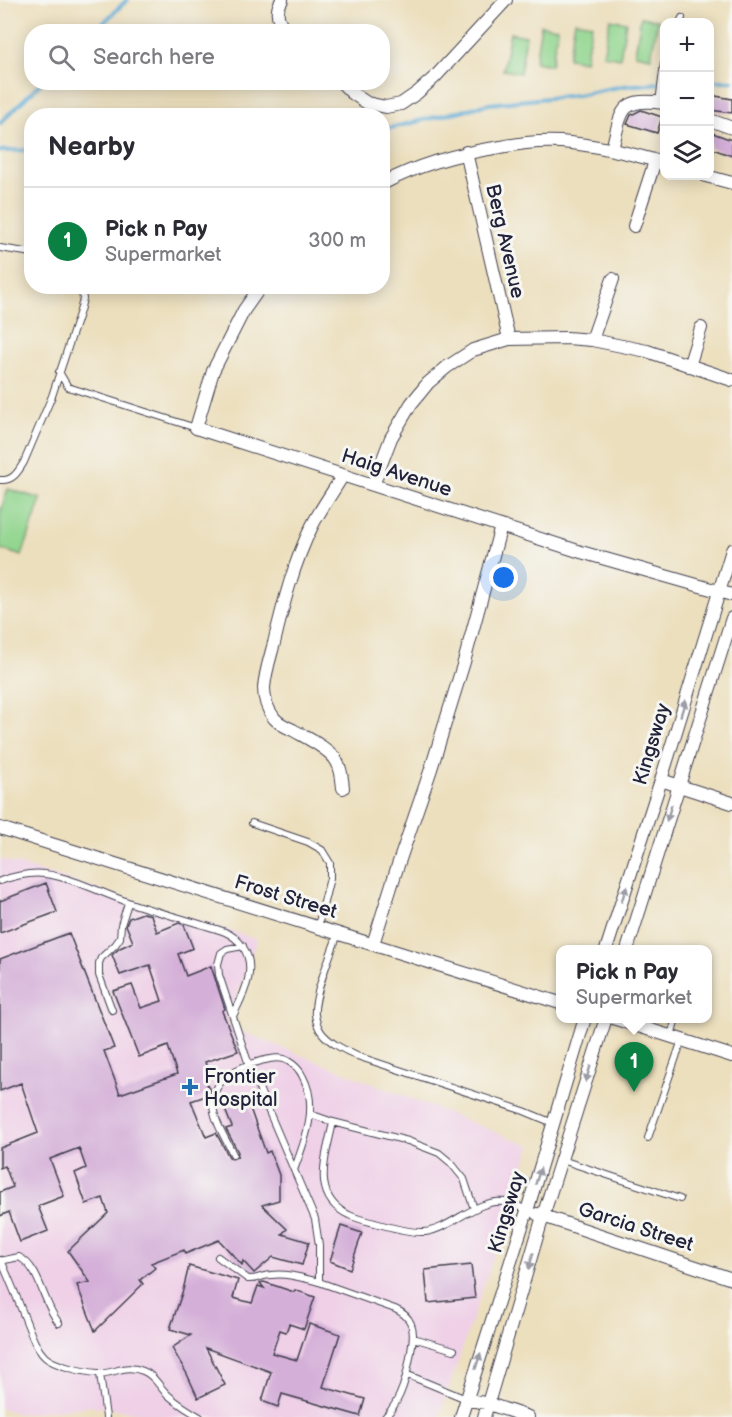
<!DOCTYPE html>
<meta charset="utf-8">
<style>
:root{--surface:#fff;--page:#f2f2f3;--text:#2b2b33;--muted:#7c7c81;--line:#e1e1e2;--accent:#0b8043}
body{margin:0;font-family:"Balsamiq Sans",sans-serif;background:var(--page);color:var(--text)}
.controls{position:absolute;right:18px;top:18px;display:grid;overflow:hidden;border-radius:12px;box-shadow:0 3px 15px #0003}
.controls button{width:54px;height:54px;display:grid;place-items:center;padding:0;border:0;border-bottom:2px solid var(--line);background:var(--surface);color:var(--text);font:30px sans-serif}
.you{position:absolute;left:504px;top:578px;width:21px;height:21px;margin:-15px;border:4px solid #fff;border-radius:50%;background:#1a73e8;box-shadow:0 0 0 9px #1a73e833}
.badge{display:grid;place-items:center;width:39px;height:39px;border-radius:50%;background:var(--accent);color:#fff;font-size:20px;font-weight:700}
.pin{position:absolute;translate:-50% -50px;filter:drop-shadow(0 2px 3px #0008)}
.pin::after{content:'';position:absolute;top:32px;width:21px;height:18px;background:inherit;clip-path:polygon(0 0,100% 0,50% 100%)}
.popup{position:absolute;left:556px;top:945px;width:156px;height:78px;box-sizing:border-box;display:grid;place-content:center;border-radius:12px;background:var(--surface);filter:drop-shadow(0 2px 4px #0005);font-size:20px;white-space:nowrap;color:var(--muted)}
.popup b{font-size:22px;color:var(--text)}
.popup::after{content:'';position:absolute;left:50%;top:100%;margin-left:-12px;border:12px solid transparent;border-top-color:var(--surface)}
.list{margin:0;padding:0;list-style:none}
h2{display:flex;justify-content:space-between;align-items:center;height:78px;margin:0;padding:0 24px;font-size:26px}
h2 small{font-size:20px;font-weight:400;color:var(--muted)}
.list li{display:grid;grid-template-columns:39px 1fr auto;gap:18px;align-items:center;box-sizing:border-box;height:108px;padding:0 24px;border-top:2px solid var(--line)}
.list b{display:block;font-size:22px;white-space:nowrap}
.list p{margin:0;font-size:20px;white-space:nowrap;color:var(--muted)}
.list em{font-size:20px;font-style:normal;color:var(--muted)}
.icon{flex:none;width:33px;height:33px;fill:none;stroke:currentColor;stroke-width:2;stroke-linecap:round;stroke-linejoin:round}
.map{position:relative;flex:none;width:732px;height:1417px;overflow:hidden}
.search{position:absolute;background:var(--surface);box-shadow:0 3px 15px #0003;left:24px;top:24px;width:366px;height:66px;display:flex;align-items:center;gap:15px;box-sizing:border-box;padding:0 21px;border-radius:24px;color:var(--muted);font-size:22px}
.panel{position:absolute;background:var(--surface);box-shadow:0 3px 15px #0003;left:24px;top:108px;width:366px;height:186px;border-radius:24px}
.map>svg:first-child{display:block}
.built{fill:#efd0e7}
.green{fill:#91d58e;stroke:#5a7c64;stroke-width:1.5}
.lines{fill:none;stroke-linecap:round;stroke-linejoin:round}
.stream{stroke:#5cabd6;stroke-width:4}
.building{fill:#d4afd8}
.lane-casing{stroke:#403e4e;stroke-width:8}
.street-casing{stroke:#403e4e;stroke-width:14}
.lane{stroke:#fff;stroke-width:6}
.street{stroke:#fff;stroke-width:12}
.oneway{fill:#9c9ca7}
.poi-dot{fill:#1f6fb2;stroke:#f6f6f2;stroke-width:2}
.labels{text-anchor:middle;stroke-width:6;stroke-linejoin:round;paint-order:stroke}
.street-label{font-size:20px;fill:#22223b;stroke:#f6f6f2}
.poi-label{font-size:20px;fill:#22223b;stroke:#f6f6f2;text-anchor:start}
</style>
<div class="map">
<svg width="732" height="1417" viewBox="0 0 732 1417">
<rect width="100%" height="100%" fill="#f6f6f2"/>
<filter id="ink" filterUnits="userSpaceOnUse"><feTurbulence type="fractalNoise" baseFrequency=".0167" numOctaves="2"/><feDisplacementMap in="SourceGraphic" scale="12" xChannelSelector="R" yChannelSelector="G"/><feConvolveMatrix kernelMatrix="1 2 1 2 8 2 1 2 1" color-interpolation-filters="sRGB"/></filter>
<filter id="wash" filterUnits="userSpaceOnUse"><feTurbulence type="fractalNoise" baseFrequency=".008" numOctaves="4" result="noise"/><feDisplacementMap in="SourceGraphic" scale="24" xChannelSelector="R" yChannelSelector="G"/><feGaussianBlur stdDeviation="1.35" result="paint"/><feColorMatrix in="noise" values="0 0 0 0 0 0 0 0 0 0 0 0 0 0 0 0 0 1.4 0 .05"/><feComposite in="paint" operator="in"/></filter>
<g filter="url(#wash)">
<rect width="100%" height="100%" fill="#ecdfbd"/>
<path class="built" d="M0 859 257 939 234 1003 226 1017 230 1027 531 1146 439 1417H166L92 1406 19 1414 0 1408Z"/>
<path class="green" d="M641 17 658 20 651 57 635 54Z
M610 19 626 22 620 58 603 55Z
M575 21 592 24 585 61 568 58Z
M541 25 558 28 551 65 535 62Z
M510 33 526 36 520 73 503 70Z
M8 489 41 499 22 556 0 549V513Z"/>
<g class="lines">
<path class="stream" d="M94 32 127 0
M710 81H732
M0 123 42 82
M382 130 489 104 577 95 623 86 661 83
M0 151 32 150"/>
</g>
<g id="blocks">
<path class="building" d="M710 95 732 99V113L710 110Z
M641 110 662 117 657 133 627 124 631 115Z
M710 132 732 140V156L710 148Z
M46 883 57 912 0 933V901Z
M143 913 151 915 157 932 179 923 184 925 193 948 178 954 186 976 211 966 225 1009 222 1011 238 1051 205 1062 210 1077 205 1079 210 1091 209 1095 191 1101 206 1137 216 1133 229 1157 232 1159 237 1157 238 1152 226 1129 232 1127 224 1107 247 1100 266 1153 270 1151 279 1175V1200L262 1205 287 1229 282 1234 309 1242 302 1265 273 1257 254 1273 243 1261 242 1265 219 1240 185 1254 184 1250 151 1263 155 1268 140 1280 143 1284 95 1331 77 1285 90 1282 68 1251 108 1213 103 1198 86 1204 75 1173 86 1168 79 1148 50 1159 64 1196 38 1206 48 1231 20 1242 9 1212 0 1216V1192L13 1187 5 1166 0 1168V1148L38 1133 21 1083 0 1091V959L69 933 114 1048 104 1051 120 1094 177 1074 168 1046 139 1057 113 991 132 985 141 1008 162 1001 150 965 120 975 112 955 120 948 133 942 126 925 129 918Z
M341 1226 362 1233 350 1269 330 1261Z
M471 1265 475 1298 428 1303 425 1270Z
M189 1266 238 1280 233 1298 252 1303 258 1286 264 1288 260 1283 264 1282 294 1292 295 1290 315 1297 304 1329 289 1324 286 1332 280 1330 272 1353 297 1360 309 1324 340 1334 323 1387 365 1399 360 1416 282 1394 278 1407 262 1401 271 1372 206 1348 225 1385 198 1398 187 1374 172 1348 191 1335 170 1329 183 1290Z"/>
</g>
</g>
<g filter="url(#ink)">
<use href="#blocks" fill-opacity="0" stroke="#403e4e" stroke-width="1.5"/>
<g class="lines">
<defs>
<path id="lane" d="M680 22 682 18
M659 103 664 63
M0 248 32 253
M59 372 68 387 196 428
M0 480C13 481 18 472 24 462L52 396 80 311 83 299 81 286
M252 823 308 842 322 850 330 863V878L318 926
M0 881C14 876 30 872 45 874 74 878 101 893 128 902 153 911 178 917 203 925 210 927 218 929 225 932 232 935 239 941 243 947 258 969 243 995 233 1016
M338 934C331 953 313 997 315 1015 316 1021 318 1028 322 1033 331 1044 345 1050 357 1056L524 1111 553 1123
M112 1010 99 975V963L101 958 115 945 120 938 121 925 128 903
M671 1036 676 1018
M310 1114 333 1122 408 1141 439 1153 451 1163 464 1179 474 1209
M333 1122C327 1154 309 1197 349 1215 357 1219 367 1221 375 1223 389 1227 411 1233 425 1232 453 1228 477 1198 505 1202 513 1203 520 1207 527 1210
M648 1138 682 1040
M233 1154C226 1139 213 1120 213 1103 213 1078 241 1066 261 1061 270 1059 280 1056 288 1061 295 1065 300 1070 303 1077 319 1107 305 1141 294 1170
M562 1160 680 1199
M218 1257 248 1279C256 1280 263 1275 271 1275 287 1273 303 1278 319 1282V1245L315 1219 249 1065 219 975 218 964 221 953 227 949 243 946
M1 1260C9 1279 17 1297 24 1316 30 1330 34 1346 45 1357 55 1366 84 1372 98 1373 114 1375 124 1363 143 1371 154 1375 158 1385 166 1393 176 1403 188 1410 200 1417
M0 1261 19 1257C41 1268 43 1305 59 1323
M319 1282 395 1309C402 1312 408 1316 411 1324 415 1333 412 1343 411 1352 407 1375 402 1400 385 1417
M413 1338 454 1350
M100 1374 106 1417
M408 1375 466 1399"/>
<path id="street" d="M282 0C274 12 278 22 287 32
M341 82 352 93 367 103 386 107 401 104 417 93 435 77 506 0
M710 120 732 128
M612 149C622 111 619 97 664 103
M466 152 509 339
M706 176 732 183
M382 184C419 164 460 153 501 147 520 143 541 141 561 142 597 145 630 153 664 163
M634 226 655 161
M261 286 244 310 213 371 196 428 581 552 732 595
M592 340 613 279
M689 366 701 328
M373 485 391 438 411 404 428 383 447 367 473 350 509 339 567 338 592 340 647 351 732 380
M661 780 732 803
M343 788C342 780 342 770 337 762 331 749 305 737 293 730 286 727 279 724 274 718 267 709 264 699 264 688 265 673 270 658 274 643 283 605 294 562 312 526 321 508 333 492 343 475
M0 828 560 1003
M373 944 397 868 431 769 464 662 501 526
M606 950 661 780 732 550
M627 950 732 618
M613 1018 732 1056
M537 1214 732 1279
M466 1399 489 1404 528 1417
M461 1417 527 1211 585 1018
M484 1417 543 1216 606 1018"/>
</defs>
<use href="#lane" class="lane-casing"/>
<use href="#street" class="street-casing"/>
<use href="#lane" class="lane"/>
<use href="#street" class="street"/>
</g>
<defs><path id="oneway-solid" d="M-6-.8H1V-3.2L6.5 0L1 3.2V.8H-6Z" transform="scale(1.5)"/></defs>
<g class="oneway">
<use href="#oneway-solid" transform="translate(683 708) rotate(-73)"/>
<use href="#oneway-solid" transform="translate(669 813) rotate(107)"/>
<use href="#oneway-solid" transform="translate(624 894) rotate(-72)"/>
<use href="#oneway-solid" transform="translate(588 1074) rotate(107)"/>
<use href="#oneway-solid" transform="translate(538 1176) rotate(-73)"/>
<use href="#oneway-solid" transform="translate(531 1261) rotate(106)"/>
<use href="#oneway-solid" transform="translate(478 1361) rotate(-72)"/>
</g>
</g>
<path class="poi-dot" d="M187 1078h6v6h6v6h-6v6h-6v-6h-6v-6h6z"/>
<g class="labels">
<g class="street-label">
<text transform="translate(506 241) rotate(77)" y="7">Berg Avenue</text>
<text transform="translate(397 472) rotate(18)" y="7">Haig Avenue</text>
<text transform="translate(651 744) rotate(-73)" y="7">Kingsway</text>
<text transform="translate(286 896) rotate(17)" y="7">Frost Street</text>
<text transform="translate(506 1212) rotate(-73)" y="7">Kingsway</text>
<text transform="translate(636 1226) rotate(18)" y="7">Garcia Street</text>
</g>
<g class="poi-label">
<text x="204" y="1083">Frontier<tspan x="204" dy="23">Hospital</tspan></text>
</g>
</g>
</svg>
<div class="controls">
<button>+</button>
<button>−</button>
<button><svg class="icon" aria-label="layers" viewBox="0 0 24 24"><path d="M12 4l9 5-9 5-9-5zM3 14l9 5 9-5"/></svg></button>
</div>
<div class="you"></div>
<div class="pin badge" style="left:634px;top:1092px">1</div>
<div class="popup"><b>Pick n Pay</b>Supermarket</div>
<div class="search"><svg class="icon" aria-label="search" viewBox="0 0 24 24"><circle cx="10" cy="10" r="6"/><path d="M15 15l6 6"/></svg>Search here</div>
<section class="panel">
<h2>Nearby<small></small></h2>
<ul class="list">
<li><span class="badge">1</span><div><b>Pick n Pay</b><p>Supermarket</p></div><em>300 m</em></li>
</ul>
</section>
</div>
